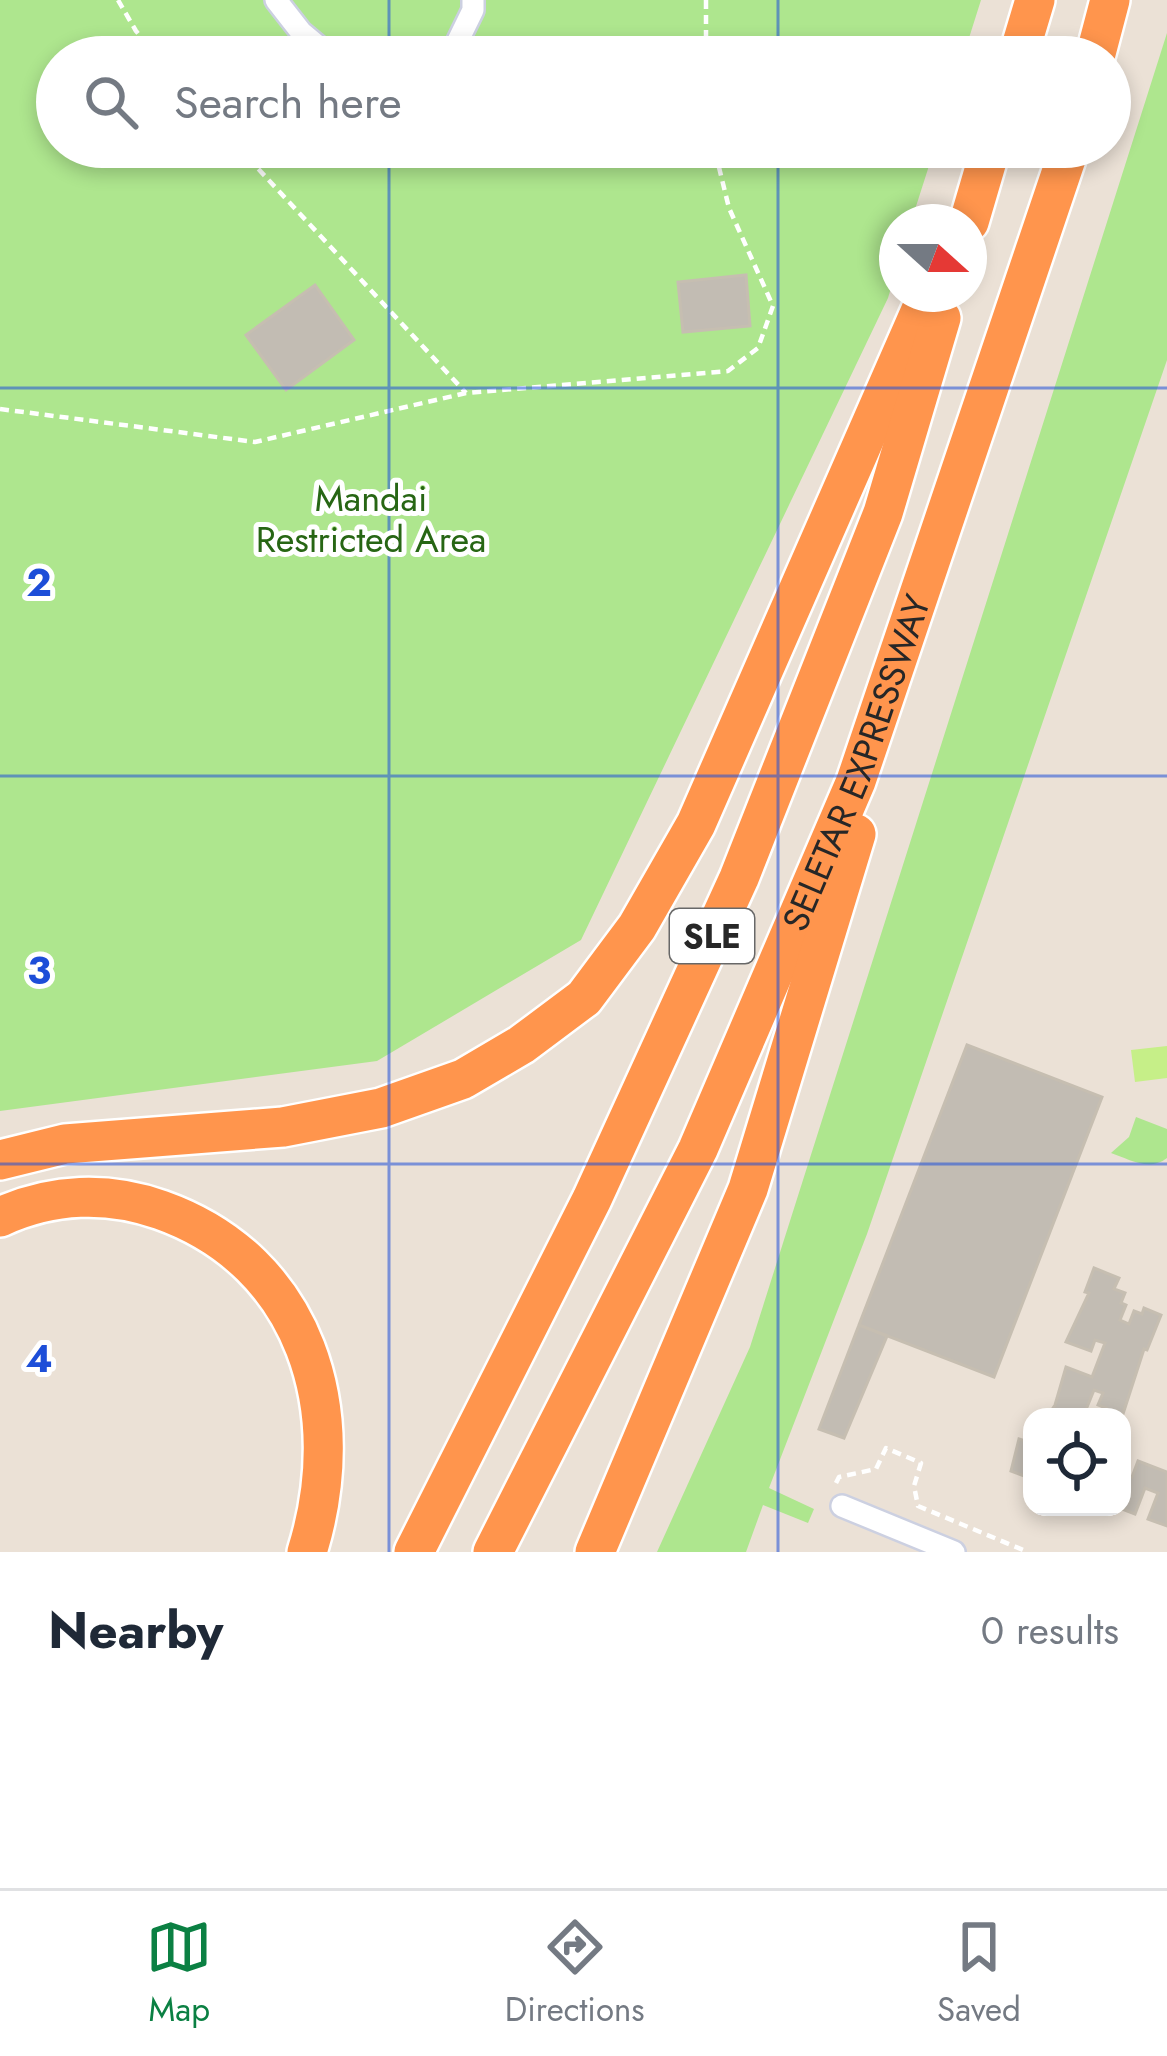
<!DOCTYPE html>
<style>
:root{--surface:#fff;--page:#f6f6f7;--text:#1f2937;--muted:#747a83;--line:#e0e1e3;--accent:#0b8043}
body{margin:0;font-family:Jost,sans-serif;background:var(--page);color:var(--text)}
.controls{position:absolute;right:36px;bottom:36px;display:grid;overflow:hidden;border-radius:24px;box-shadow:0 6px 18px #0003}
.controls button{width:108px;height:108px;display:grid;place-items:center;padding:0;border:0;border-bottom:3px solid var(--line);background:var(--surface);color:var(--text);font:60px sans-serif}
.compass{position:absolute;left:879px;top:204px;width:108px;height:108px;border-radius:50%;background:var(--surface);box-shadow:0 6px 18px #0003;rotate:111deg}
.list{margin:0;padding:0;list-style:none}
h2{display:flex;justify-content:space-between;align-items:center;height:156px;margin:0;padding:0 48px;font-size:51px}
h2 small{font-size:39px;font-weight:400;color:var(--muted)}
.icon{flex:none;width:66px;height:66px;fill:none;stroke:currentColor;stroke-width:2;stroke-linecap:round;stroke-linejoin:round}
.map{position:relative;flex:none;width:1167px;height:1552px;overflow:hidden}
.search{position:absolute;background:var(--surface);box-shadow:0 6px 18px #0003;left:36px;right:36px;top:36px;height:132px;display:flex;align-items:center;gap:30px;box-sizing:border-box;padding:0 42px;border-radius:66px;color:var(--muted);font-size:45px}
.sheet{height:336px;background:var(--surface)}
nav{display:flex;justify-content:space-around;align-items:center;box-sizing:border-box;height:168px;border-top:3px solid var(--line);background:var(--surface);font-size:33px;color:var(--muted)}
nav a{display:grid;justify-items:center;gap:6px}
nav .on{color:var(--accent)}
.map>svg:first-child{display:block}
.green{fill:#aee68e}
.pitch{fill:#c6ef88}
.building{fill:#c2bcb3;stroke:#c6beb1;stroke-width:3}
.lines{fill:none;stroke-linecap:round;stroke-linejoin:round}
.street-casing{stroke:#ccd0e1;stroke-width:26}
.highway-casing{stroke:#fff;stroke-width:44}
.path{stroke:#fff;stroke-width:4.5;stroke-dasharray:9 6;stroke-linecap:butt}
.street{stroke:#fff;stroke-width:21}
.highway{stroke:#ff954d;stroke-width:39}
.grid{fill:none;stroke:#1d4ed8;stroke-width:3;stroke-opacity:0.55}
.labels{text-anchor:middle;stroke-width:10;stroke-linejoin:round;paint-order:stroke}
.shield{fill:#fff;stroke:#686868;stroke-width:3}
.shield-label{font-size:33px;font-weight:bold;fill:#272727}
.park-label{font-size:36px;fill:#276614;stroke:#fff}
.street-label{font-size:36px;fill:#272727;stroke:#fff}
.grid-label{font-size:39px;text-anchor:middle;font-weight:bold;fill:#1d4ed8;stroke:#fff;stroke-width:10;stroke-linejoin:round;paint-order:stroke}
</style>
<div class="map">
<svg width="1167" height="1552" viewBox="0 0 1167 1552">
<rect width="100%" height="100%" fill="#ebe1d6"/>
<path class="green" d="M0 0H981L963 57H57V147H935L911 222H897V268L888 298 581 940 377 1061 0 1111Z
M1167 33V360L867 1234 769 1488 814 1509 808 1523 763 1505 746 1552H657L750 1347Z
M1136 1117 1167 1129V1158C1149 1172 1129 1159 1111 1153L1129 1137Z"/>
<path class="pitch" d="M1167 1046V1078L1135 1082 1131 1050Z"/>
<path class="building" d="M746 275 750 326 683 332 678 282Z
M315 285 354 340 286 390 246 335Z
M967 1045 1102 1097 994 1377 859 1325Z
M1094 1268 1119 1278 1114 1289 1125 1293 1121 1303 1126 1305 1120 1320 1129 1324 1134 1311 1142 1314 1144 1308 1161 1315 1147 1350 1144 1349 1122 1417 1103 1414 1106 1408 1098 1405 1103 1393 1094 1390 1083 1417H1047L1055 1405 1066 1367 1092 1377 1105 1343 1095 1340 1091 1351 1066 1342 1089 1293 1085 1292Z
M859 1325 887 1336 844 1438 819 1429Z
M1019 1439 1032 1443V1479L1011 1471Z
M1138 1461 1167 1472V1526L1148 1519 1158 1493 1145 1488 1135 1514 1117 1507H1122V1473L1132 1477Z"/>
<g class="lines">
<defs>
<path id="street" d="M276 0 301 32 331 57
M450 57 473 10V0
M842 1506 954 1552"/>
<g id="highway">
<path d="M1018 57 1035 0"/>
<path d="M1095 57 1110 0"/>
<path d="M969 222 991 147"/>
<path d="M0 1160 65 1144 283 1127 381 1108 463 1079 521 1045 584 998 637 927 696 824 928 294"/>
<path d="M0 1217C52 1193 108 1191 161 1210 307 1262 351 1412 307 1552"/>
<path d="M414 1552 592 1199 739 878 883 513 941 318"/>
<path id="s1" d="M493 1552 698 1149 856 781 1070 147"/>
<path d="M595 1552 748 1189 856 834"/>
</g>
</defs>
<use href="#street" class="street-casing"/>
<use href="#highway" class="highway-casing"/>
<path class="path" d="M118 0 136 31 158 57
M706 0V57
M238 147 466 393
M0 409 255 442 466 393 728 371 758 348 773 306 729 208 714 147
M836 1483 839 1477 876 1469 886 1448 921 1463 914 1486 918 1506 1028 1552"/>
<use href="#street" class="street"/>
<use href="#highway" class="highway"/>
</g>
<path class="grid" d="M389 0V57M778 0V57M389 147V1552M778 147V1552M0 388H1167M0 776H1167M0 1164H1167"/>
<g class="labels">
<rect class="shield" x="670" y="909" width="84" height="54" rx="9"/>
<g class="shield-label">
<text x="712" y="948">SLE</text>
</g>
<g class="park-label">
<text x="371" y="511">Mandai<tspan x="371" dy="41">Restricted Area</tspan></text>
</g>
<g class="street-label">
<text dy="13" stroke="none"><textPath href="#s1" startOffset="870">SELETAR EXPRESSWAY</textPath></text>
</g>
</g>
<g class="grid-label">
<text x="39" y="596">2</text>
<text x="39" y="984">3</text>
<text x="39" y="1372">4</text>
</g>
</svg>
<div class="controls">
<button><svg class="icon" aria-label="locate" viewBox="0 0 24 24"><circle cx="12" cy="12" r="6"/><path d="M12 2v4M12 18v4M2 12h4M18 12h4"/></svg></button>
</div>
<svg class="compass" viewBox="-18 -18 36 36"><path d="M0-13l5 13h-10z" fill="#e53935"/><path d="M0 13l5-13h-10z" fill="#747a83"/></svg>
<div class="search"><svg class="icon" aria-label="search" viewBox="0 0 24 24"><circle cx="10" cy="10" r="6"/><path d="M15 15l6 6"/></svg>Search here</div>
</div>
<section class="sheet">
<h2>Nearby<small>0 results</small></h2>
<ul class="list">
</ul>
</section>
<nav>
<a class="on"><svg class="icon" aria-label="map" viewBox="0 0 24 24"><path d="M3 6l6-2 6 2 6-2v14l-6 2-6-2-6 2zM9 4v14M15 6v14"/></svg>Map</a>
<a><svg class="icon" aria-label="directions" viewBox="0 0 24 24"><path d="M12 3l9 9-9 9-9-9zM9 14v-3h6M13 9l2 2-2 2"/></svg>Directions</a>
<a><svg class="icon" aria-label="saved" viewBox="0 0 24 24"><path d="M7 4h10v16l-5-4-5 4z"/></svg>Saved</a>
</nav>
